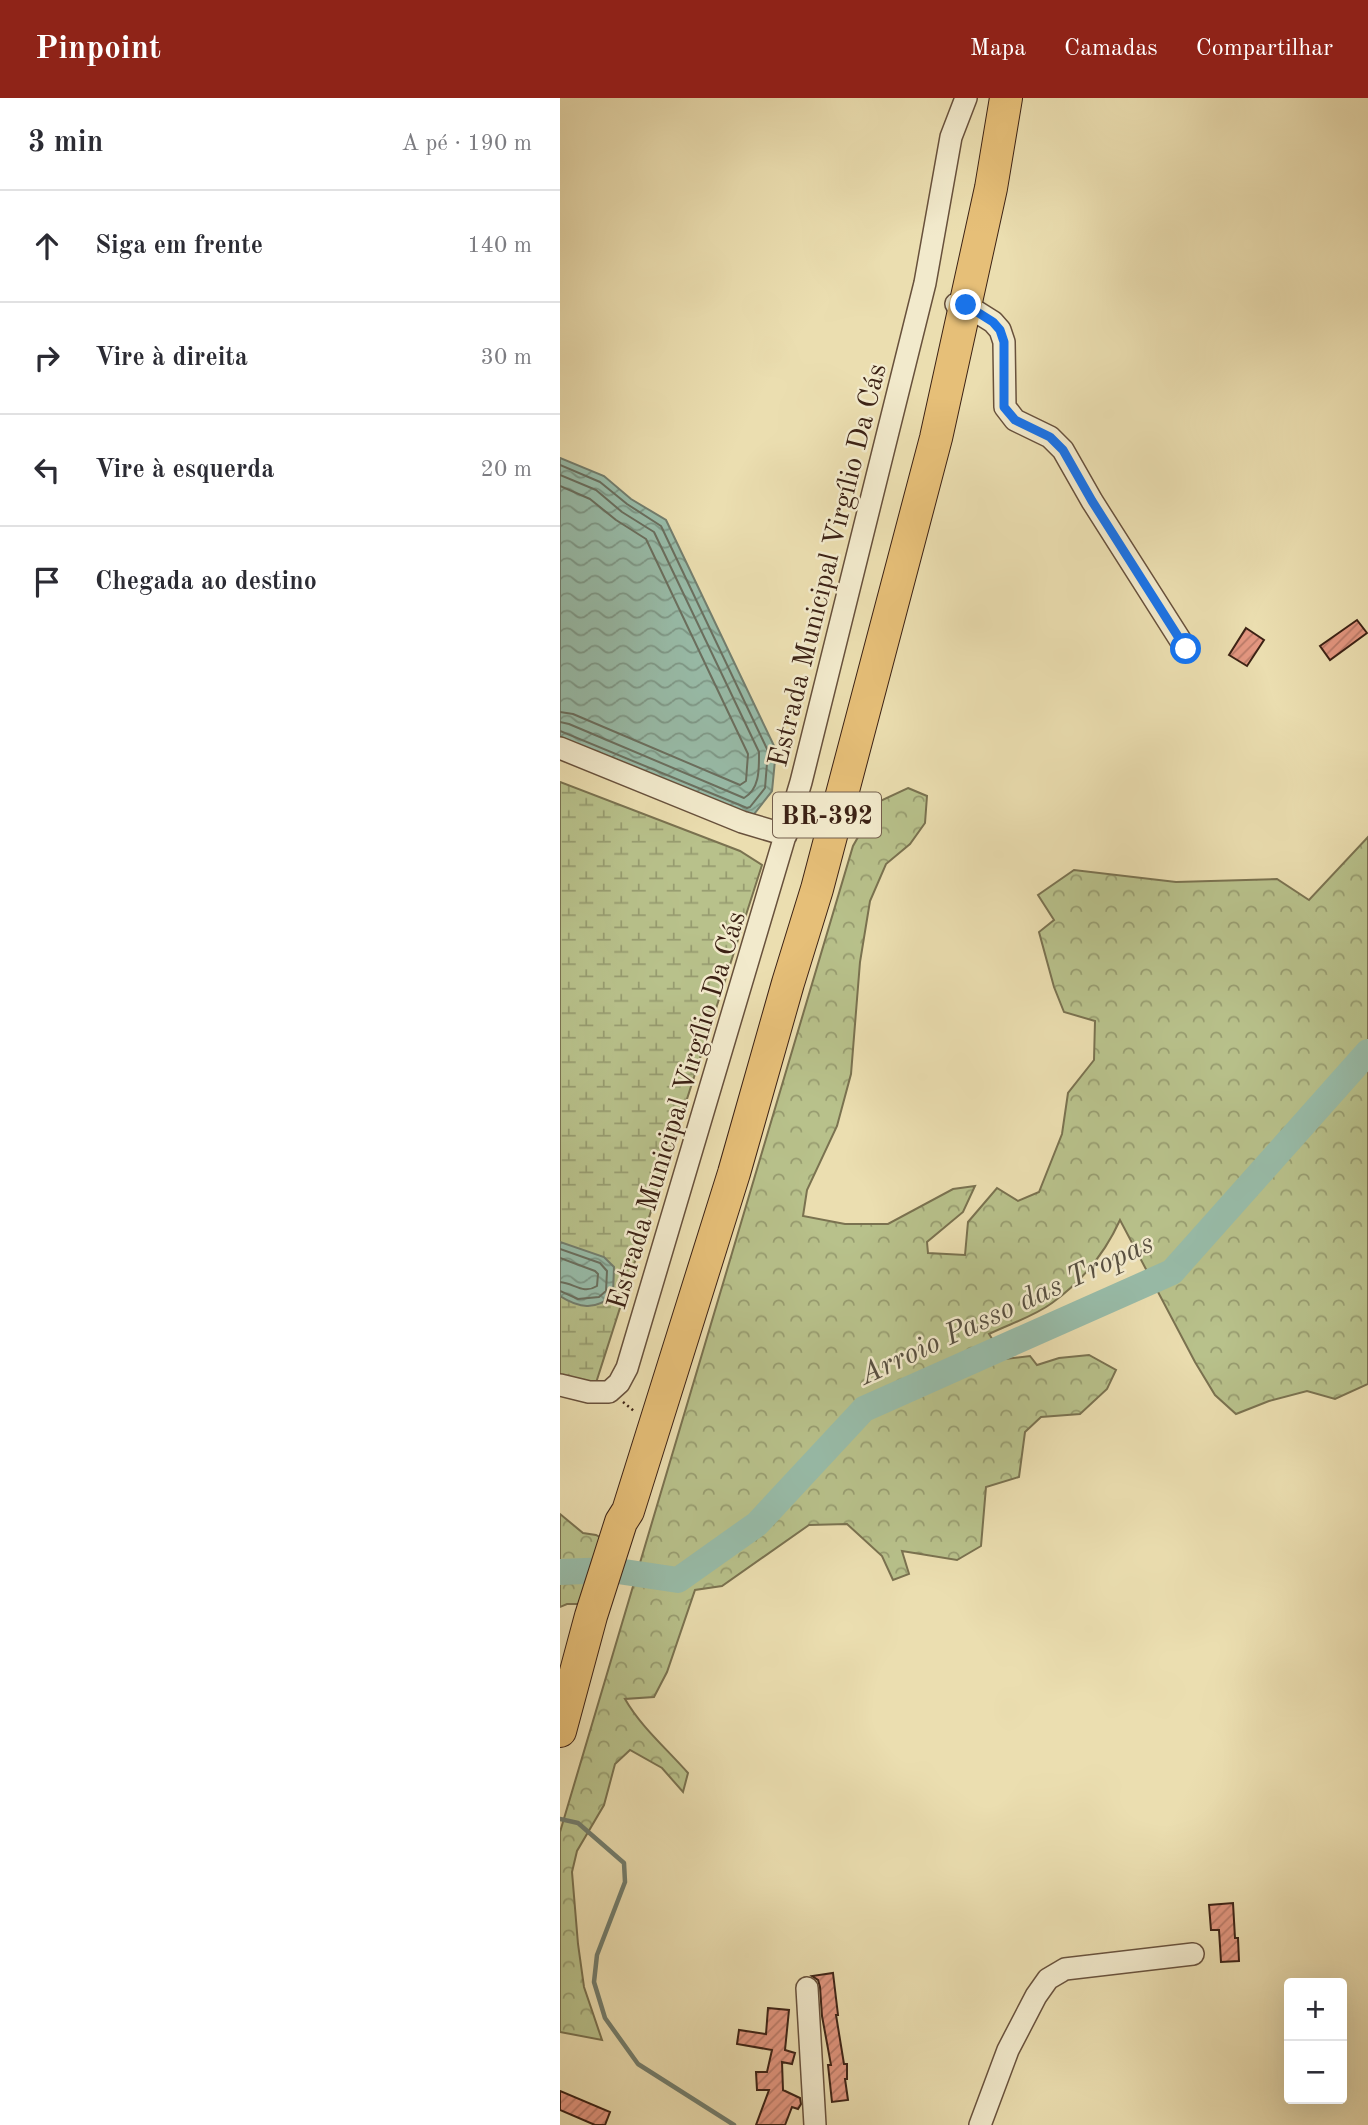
<!DOCTYPE html>
<html lang="pt">
<meta charset="utf-8">
<style>
:root{--surface:#fff;--page:#f2f2f3;--text:#2b2b33;--muted:#7c7c81;--line:#e1e1e2;--accent:#8f2418}
body{margin:0;font-family:"Old Standard TT",serif;background:var(--page);color:var(--text)}
.controls{position:absolute;right:21px;bottom:21px;display:grid;overflow:hidden;border-radius:7px;box-shadow:0 7px 28px #0002}
.controls button{width:63px;height:63px;display:grid;place-items:center;padding:0;border:0;border-bottom:2px solid var(--line);background:var(--surface);color:var(--text);font:35px sans-serif}
.stop{position:absolute;width:21px;height:21px;margin:-16px;border:5px solid #1a73e8;border-radius:50%;background:#fff}
.stop.end{background:#1a73e8;border-color:#fff;box-shadow:0 2px 7px #0008}
.list{margin:0;padding:0;list-style:none}
h2{display:flex;justify-content:space-between;align-items:center;height:91px;margin:0;padding:0 28px;font-size:30px}
h2 small{font-size:23px;font-weight:400;color:var(--muted)}
.list li{display:grid;grid-template-columns:46px 1fr auto;gap:21px;align-items:center;box-sizing:border-box;height:112px;padding:0 28px;border-top:2px solid var(--line)}
.list b{display:block;font-size:26px;white-space:nowrap}
.list em{font-size:23px;font-style:normal;color:var(--muted)}
.icon{flex:none;width:38px;height:38px;fill:none;stroke:currentColor;stroke-width:2;stroke-linecap:round;stroke-linejoin:round}
.map{position:relative;flex:none;width:808px;height:2027px;overflow:hidden}
header{display:flex;align-items:center;gap:42px;box-sizing:border-box;height:98px;padding:0 35px;background:var(--accent);color:#fff}
header strong{font-size:33px}
nav{display:flex;gap:38px;margin-inline-start:auto;font-size:24px}
main{display:flex}
aside{flex:1;background:var(--surface)}
.map>svg:first-child{display:block}
.forest{fill:url(#forest-crowns);stroke:#7a7250;stroke-width:2}
.wetland{fill:url(#wetland-marsh);stroke:#7a7250;stroke-width:2}
.water{fill:url(#water-waves);stroke:#737e6e;stroke-width:2}
.lines{fill:none;stroke-linecap:round;stroke-linejoin:round}
.shore{stroke:#6a6f5f;stroke-width:2}
.stream{stroke:#737e6e;stroke-width:4.5}
.river{stroke:#98bca9;stroke-width:26}
.building{fill:url(#building-hatch);stroke:#3c2215;stroke-width:2}
.minor-casing{stroke:#68513c;stroke-width:24}
.highway-casing{stroke:#3c2215;stroke-width:34}
.path{stroke:#3c2215;stroke-width:2.5;stroke-dasharray:2 3.5;stroke-linecap:butt}
.minor{stroke:#f2eacc;stroke-width:21}
.highway{stroke:#e6bf78;stroke-width:32}
.route{stroke:#1a73e8;stroke-width:9}
.labels{text-anchor:middle;stroke-width:5;stroke-linejoin:round;paint-order:stroke}
.shield{fill:#f2eacc;stroke:#735e4c;stroke-width:2}
.shield-label{font-size:26px;font-weight:bold;fill:#3c2215}
.street-label{font-size:28px;fill:#3c2215;stroke:#f2eacc}
.water-label{font-size:30px;font-style:italic;fill:#585041;stroke:#f2eacc}
</style>
<header>
<strong>Pinpoint</strong>
<nav><a>Mapa</a><a>Camadas</a><a>Compartilhar</a></nav>
</header>
<main>
<aside>
<h2>3 min<small>A pé · 190 m</small></h2>
<ul class="list">
<li><svg class="icon" aria-label="ahead" viewBox="0 0 24 24"><path d="M12 20V5M6 11l6-6 6 6"/></svg><div><b>Siga em frente</b></div><em>140 m</em></li>
<li><svg class="icon" aria-label="right" viewBox="0 0 24 24"><path d="M7 20v-9h11M14 6l5 5-5 5"/></svg><div><b>Vire à direita</b></div><em>30 m</em></li>
<li><svg class="icon" aria-label="left" viewBox="0 0 24 24"><path d="M17 20v-9H6M10 6l-5 5 5 5"/></svg><div><b>Vire à esquerda</b></div><em>20 m</em></li>
<li><svg class="icon" aria-label="arrive" viewBox="0 0 24 24"><path d="M6 21V4h12l-3 4 3 4H6"/></svg><div><b>Chegada ao destino</b></div></li>
</ul>
</aside>
<div class="map">
<svg width="808" height="2027" viewBox="0 0 808 2027">
<defs>
<pattern id="forest-crowns" width="20" height="18" patternUnits="userSpaceOnUse" patternTransform="scale(1.75)"><rect width="20" height="18" fill="#b8c18b"/><path d="M2 6a3 3 0 1 1 6 0M12 15a3 3 0 1 1 6 0" fill="none" stroke="#979c70"/></pattern>
<pattern id="wetland-marsh" width="20" height="14" patternUnits="userSpaceOnUse" patternTransform="scale(1.75)"><rect width="20" height="14" fill="#b8c18b"/><path d="M1 5h8M5 5V1M11 12h8M15 12V8" fill="none" stroke="#979c70"/></pattern>
<pattern id="water-waves" width="16" height="10" patternUnits="userSpaceOnUse" patternTransform="scale(1.75)"><rect width="16" height="10" fill="#98bca9"/><path d="M0 5q4-4 8 0t8 0" fill="none" stroke="#7d9888"/></pattern>
<pattern id="building-hatch" width="6" height="6" patternUnits="userSpaceOnUse" patternTransform="scale(1.75)"><rect width="6" height="6" fill="#e39680"/><path d="M-1 1l2-2M0 6l6-6M5 7l2-2" fill="none" stroke="#b97a68"/></pattern>
</defs>
<rect width="100%" height="100%" fill="#ebdeb0"/>
<filter id="stains"><feTurbulence type="fractalNoise" baseFrequency=".00286" numOctaves="4"/><feColorMatrix values="0 0 0 0 .2 0 0 0 0 .09 0 0 0 0 .02 0 0 0 .5 -.17"/></filter>
<radialGradient id="worn" r=".72"><stop offset=".6" stop-color="#630" stop-opacity="0"/><stop offset="1" stop-color="#630" stop-opacity=".3"/></radialGradient>
<path class="forest" d="M348 690 367 698 365 725 350 746 326 766 310 803 300 864 291 976 277 1028 247 1092 243 1118 285 1126H328L393 1091 415 1088 403 1114 367 1144 368 1155 405 1157 408 1124 437 1090 458 1103 479 1094 502 1036 508 995 534 962 535 923 504 914 494 889 479 834 494 822 478 797 514 772 616 784 717 781 749 802 808 739V1286L775 1301 747 1293 709 1303 676 1316 655 1297 635 1264 560 1122C545 1155 521 1184 492 1205 473 1219 449 1226 429 1236L445 1261 470 1258 477 1267 499 1260 529 1257 556 1272 547 1291 520 1316 481 1319 465 1334 459 1379 426 1389 421 1448 397 1462 342 1453 349 1476 333 1482 322 1458 287 1426 249 1427 162 1488 135 1492 107 1574 94 1599 65 1601C81 1629 107 1651 128 1675L123 1694 102 1670 70 1652 55 1666 44 1707 17 1753 12 1774 18 1846 24 1889 42 1942 0 1934V1734L293 748 318 704Z
M0 1416 23 1435 36 1437 43 1441 25 1506H7L0 1509Z"/>
<path class="wetland" d="M0 684 180 753 202 767 34 1291 0 1283Z"/>
<path class="water" d="M0 360 44 378 71 401 106 422 216 652 212 693 191 720 0 639Z
M0 1144 44 1159 54 1169 53 1197C35 1213 19 1210 0 1198Z"/>
<g class="lines">
<path class="shore" d="M0 367 40 384 67 406 101 428 208 653 205 690 190 709 187 710 0 633
M0 377 36 392 62 414 94 434 199 654C199 671 200 691 184 700L9 626 0 624
M0 388 30 401 56 422 86 441 188 656 186 683 180 687 13 616 0 614
M0 1151 40 1165 47 1173 46 1193 39 1199 18 1201 0 1193
M0 1160 35 1173 38 1176 37 1188C23 1197 14 1185 0 1184"/>
<path class="stream" d="M0 1721 18 1725 64 1765 65 1784 37 1857 34 1884 45 1920 78 1966 174 2027"/>
<path class="river" d="M0 1474 51 1472 118 1482 197 1426 304 1311 612 1174 808 954"/>
</g>
<path class="building" d="M797 522 807 535 770 562 760 548Z
M686 530 704 542 687 568 669 557Z
M673 1805 675 1840H678L679 1863 661 1864 659 1832H651L649 1807Z
M273 1875 278 1917H276L284 1966H287V1981H285L288 2002 272 2004 268 1967H271L262 1918 260 1889 258 1882 252 1878Z
M208 1910 229 1912 225 1952 235 1955 232 1966 222 1964 223 1992 240 2000 241 2006 238 2011 232 2009 225 2027H196L209 1992H197L196 1974H207L212 1952 177 1946 179 1932 206 1936Z
M0 1993 50 2014 45 2027H35L0 2012Z"/>
<g class="lines">
<defs>
<path id="minor" d="M396 206 406 207 433 224 440 232 444 244 445 309 455 322 490 339 503 352 532 403 626 551
M0 650 182 724 226 737
M0 1287 29 1294H49L59 1285 67 1270 241 684 365 185 391 39 406 0
M247 1890 255 2027
M420 2027 448 1952 476 1898 488 1881 505 1871 633 1856"/>
<path id="highway" d="M0 1633 31 1518 61 1424 68 1413 174 1075 228 885 257 791 376 340 431 90 446 0"/>
</defs>
<use href="#minor" class="minor-casing"/>
<use href="#highway" class="highway-casing"/>
<path class="path" d="M63 1304 74 1313"/>
<use href="#minor" class="minor"/>
<use href="#highway" class="highway"/>
</g>
<g class="lines">
<path class="route" d="M406 207 433 224 440 232 444 244V309L455 322 490 339 503 352 532 403 626 551"/>
</g>
<g class="labels">
<rect class="shield" x="213" y="694.5" width="108" height="45" rx="5"/>
<g class="shield-label">
<text x="267" y="726">BR-392</text>
</g>
<g class="street-label">
<text transform="translate(266 467) rotate(-76)" y="10">Estrada Municipal Virgílio Da Cás</text>
<text transform="translate(115 1012) rotate(-73)" y="10">Estrada Municipal Virgílio Da Cás</text>
</g>
<g class="water-label">
<text transform="translate(446 1210) rotate(-25)" y="10">Arroio Passo das Tropas</text>
</g>
</g>
<rect width="100%" height="100%" filter="url(#stains)"/>
<rect width="100%" height="100%" fill="url(#worn)"/>
</svg>
<div class="controls">
<button>+</button>
<button>−</button>
</div>
<div class="stop" style="left:626px;top:551px"></div>
<div class="stop end" style="left:406px;top:207px"></div>
</div>
</main>
